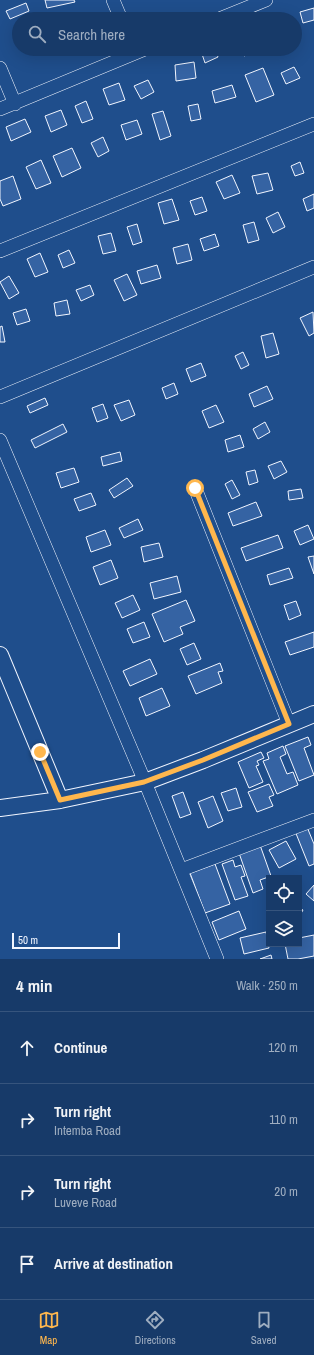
<!DOCTYPE html>
<meta charset="utf-8">
<style>
:root{--surface:#173a69;--page:#244571;--text:#f1f3f6;--muted:#9eadc0;--line:#36547d;--accent:#ffb74d}
body{margin:0;font-family:"Archivo Narrow",sans-serif;background:var(--page);color:var(--text)}
.controls{position:absolute;right:12px;bottom:12px;display:grid;overflow:hidden;border-radius:0px;box-shadow:0 4px 16px #0002}
.controls button{width:36px;height:36px;display:grid;place-items:center;padding:0;border:0;border-bottom:1px solid var(--line);background:var(--surface);color:var(--text);font:20px sans-serif}
.scale{position:absolute;left:12px;bottom:10px;width:108px;box-sizing:border-box;padding-left:4px;border:2px solid #f2f6ff;border-top:0;font-size:11px;line-height:14px;white-space:nowrap;color:#f2f6ff;-webkit-text-stroke:3px #1f4e8c;paint-order:stroke}
.stop{position:absolute;width:12px;height:12px;margin:-9px;border:3px solid #ffb74d;border-radius:50%;background:#fff}
.stop.end{background:#ffb74d;border-color:#fff;box-shadow:0 1px 4px #0008}
.list{margin:0;padding:0;list-style:none}
h2{display:flex;justify-content:space-between;align-items:center;height:52px;margin:0;padding:0 16px;font-size:17px}
h2 small{font-size:13px;font-weight:400;color:var(--muted)}
.list li{display:grid;grid-template-columns:26px 1fr auto;gap:12px;align-items:center;box-sizing:border-box;height:72px;padding:0 16px;border-top:1px solid var(--line)}
.list b{display:block;font-size:15px;white-space:nowrap}
.list p{margin:0;font-size:13px;white-space:nowrap;color:var(--muted)}
.list em{font-size:13px;font-style:normal;color:var(--muted)}
.icon{flex:none;width:22px;height:22px;fill:none;stroke:currentColor;stroke-width:2;stroke-linecap:round;stroke-linejoin:round}
.map{position:relative;flex:none;width:314px;height:959px;overflow:hidden}
.search{position:absolute;background:var(--surface);box-shadow:0 4px 16px #0002;left:12px;right:12px;top:12px;height:44px;display:flex;align-items:center;gap:10px;box-sizing:border-box;padding:0 14px;border-radius:22px;color:var(--muted);font-size:15px}
.sheet{height:340px;background:var(--surface)}
nav{display:flex;justify-content:space-around;align-items:center;box-sizing:border-box;height:56px;border-top:1px solid var(--line);background:var(--surface);font-size:11px;color:var(--muted)}
nav a{display:grid;justify-items:center;gap:2px}
nav .on{color:var(--accent)}
.map>svg:first-child{display:block}
.building{fill:#3563a3;stroke:#f2f6ff}
.lines{fill:none;stroke-linecap:round;stroke-linejoin:round}
.minor-casing{stroke:#f2f6ff;stroke-width:14}
.tertiary-casing{stroke:#f2f6ff;stroke-width:18}
.minor{stroke:#1f4e8c;stroke-width:13}
.tertiary{stroke:#1f4e8c;stroke-width:16}
.route{stroke:#ffb74d;stroke-width:5}
</style>
<div class="map">
<svg width="314" height="959" viewBox="0 0 314 959">
<rect width="100%" height="100%" fill="#1f4e8c"/>
<path class="building" d="M45 0H74L75 2 47 8Z
M26 3 29 11 10 19 6 11Z
M314 8V20L303 23 300 12Z
M213 49H215L218 57 205 63 202 54Z
M242 49H253L254 52 244 56Z
M194 62 196 78 176 81 175 65Z
M294 67 300 78 286 84 281 73Z
M263 68 274 95 256 102 245 75Z
M148 80 154 92 141 99 134 86Z
M119 83 125 100 109 105 103 89Z
M232 85 236 97 215 103 212 91Z
M86 101 93 119 82 123 75 106Z
M198 104 201 119 191 121 188 106Z
M61 110 67 125 51 132 45 116Z
M163 111 171 136 160 140 152 114Z
M25 119 31 132 11 141 6 127Z
M137 120 142 134 126 140 121 125Z
M103 137 109 151 98 157 91 143Z
M72 148 81 168 62 177 53 156Z
M41 160 51 183 36 189 26 167Z
M300 162 304 173 295 176 291 166Z
M268 173 273 190 257 194 252 176Z
M232 175 240 193 224 199 216 182Z
M13 176 21 199 3 206 0 199V181Z
M314 194V208L307 211 303 199Z
M202 197 207 211 195 215 190 201Z
M172 199 179 220 164 224 158 203Z
M278 212 285 227 273 233 266 218Z
M254 222 259 240 248 243 243 225Z
M137 224 142 242 133 245 127 227Z
M111 233 116 251 103 254 98 236Z
M215 234 219 246 204 251 200 239Z
M188 244 192 260 177 264 173 248Z
M69 250 75 263 63 268 58 255Z
M40 253 48 272 35 277 27 259Z
M157 265 161 278 141 284 137 271Z
M127 274 137 295 124 301 114 280Z
M9 276 19 293 9 299 0 282Z
M90 285 94 295 81 301 76 290Z
M67 300 70 314 56 316 54 303Z
M26 309 30 321 17 325 13 313Z
M313 312 314 333 309 336 300 318Z
M2 326 5 342H0V327Z
M273 333 279 354 266 358 261 336Z
M243 352 249 365 241 369 235 356Z
M201 363 206 376 191 382 186 369Z
M174 383 178 394 166 399 162 388Z
M267 386 273 399 254 407 249 394Z
M45 398 48 405 30 413 27 406Z
M129 400 135 415 121 421 114 405Z
M103 404 108 418 97 422 92 408Z
M216 405 224 422 209 428 202 411Z
M265 422 270 432 258 439 253 429Z
M63 424 67 432 35 448 31 440Z
M240 435 244 447 228 452 225 440Z
M120 452 122 461 103 466 101 457Z
M281 461 287 472 274 479 268 466Z
M74 468 79 482 61 488 56 473Z
M255 470 258 482 249 485 246 472Z
M127 478 133 486 114 498 109 490Z
M232 480 240 495 232 499 225 484Z
M301 489 303 498 289 500 288 491Z
M91 493 96 505 79 511 74 499Z
M256 502 262 516 233 526 228 513Z
M138 519 143 530 124 538 119 528Z
M308 525 314 539 300 545 294 531Z
M105 530 111 545 91 552 86 537Z
M278 535 283 548 246 561 241 548Z
M159 543 163 557 144 562 141 547Z
M314 556V574L308 557Z
M111 560 118 578 100 585 93 567Z
M289 568 293 578 270 585 267 575Z
M177 576 181 592 154 599 150 583Z
M133 595 140 610 122 618 115 603Z
M186 600 195 621 180 627 183 634 164 642 152 614Z
M296 601 301 615 289 620 284 605Z
M144 622 150 637 133 643 127 629Z
M314 632V647L290 655 285 642Z
M194 643 201 659 187 665 180 649Z
M150 659 157 674 130 686 123 671Z
M220 663 223 671 218 672 222 683 196 694 188 676Z
M162 688 170 706 146 716 139 698Z
M308 737 311 745 304 748 314 775 299 781 285 746Z
M283 746 286 754 280 757 287 774 293 772 298 785 277 794 263 761 269 759 267 753Z
M261 752 264 758 257 761 259 765 256 766 263 782 249 788 238 762Z
M269 784 274 795 269 797 273 806 257 812 248 792Z
M236 788 242 807 228 811 221 793Z
M183 792 191 814 180 818 172 796Z
M213 796 223 821 208 828 198 802Z
M307 827 314 844V864L309 866 295 831Z
M286 841 296 859 279 868 269 850Z
M260 845 271 876 260 880 263 889 253 893 239 853Z
M233 860 235 867 241 865 245 876 241 877 248 896 235 900 222 864Z
M215 864 230 904 205 913 190 873Z
M314 885V901L306 894Z
M299 908 303 910 299 917Z
M239 911 246 929 219 940 212 922Z
M266 932 269 948 244 954 240 938Z
M314 935V956L298 959H288L285 944H299V938Z
M271 955 272 959H260Z"/>
<g class="lines">
<defs>
<path id="minor" d="M113 0 121 19
M219 19 266 0
M0 68 15 104
M0 109 145 49
M0 251 314 124
M0 397 314 267
M0 440 145 782 217 959
M195 488 289 724
M181 870 314 820"/>
<path id="tertiary" d="M0 655 60 800
M0 808 60 800 145 782 203 760 314 714"/>
</defs>
<use href="#minor" class="minor-casing"/>
<use href="#tertiary" class="tertiary-casing"/>
<use href="#minor" class="minor"/>
<use href="#tertiary" class="tertiary"/>
</g>
<g class="lines">
<path class="route" d="M40 752 60 800 144 782 203 760 289 724 195 488"/>
</g>
</svg>
<div class="controls">
<button><svg class="icon" aria-label="locate" viewBox="0 0 24 24"><circle cx="12" cy="12" r="6"/><path d="M12 2v4M12 18v4M2 12h4M18 12h4"/></svg></button>
<button><svg class="icon" aria-label="layers" viewBox="0 0 24 24"><path d="M12 4l9 5-9 5-9-5zM3 14l9 5 9-5"/></svg></button>
</div>
<div class="scale">50 m</div>
<div class="stop" style="left:195px;top:488px"></div>
<div class="stop end" style="left:40px;top:752px"></div>
<div class="search"><svg class="icon" aria-label="search" viewBox="0 0 24 24"><circle cx="10" cy="10" r="6"/><path d="M15 15l6 6"/></svg>Search here</div>
</div>
<section class="sheet">
<h2>4 min<small>Walk · 250 m</small></h2>
<ul class="list">
<li><svg class="icon" aria-label="ahead" viewBox="0 0 24 24"><path d="M12 20V5M6 11l6-6 6 6"/></svg><div><b>Continue</b></div><em>120 m</em></li>
<li><svg class="icon" aria-label="right" viewBox="0 0 24 24"><path d="M7 20v-9h11M14 6l5 5-5 5"/></svg><div><b>Turn right</b><p>Intemba Road</p></div><em>110 m</em></li>
<li><svg class="icon" aria-label="right" viewBox="0 0 24 24"><path d="M7 20v-9h11M14 6l5 5-5 5"/></svg><div><b>Turn right</b><p>Luveve Road</p></div><em>20 m</em></li>
<li><svg class="icon" aria-label="arrive" viewBox="0 0 24 24"><path d="M6 21V4h12l-3 4 3 4H6"/></svg><div><b>Arrive at destination</b></div></li>
</ul>
</section>
<nav>
<a class="on"><svg class="icon" aria-label="map" viewBox="0 0 24 24"><path d="M3 6l6-2 6 2 6-2v14l-6 2-6-2-6 2zM9 4v14M15 6v14"/></svg>Map</a>
<a><svg class="icon" aria-label="directions" viewBox="0 0 24 24"><path d="M12 3l9 9-9 9-9-9zM9 14v-3h6M13 9l2 2-2 2"/></svg>Directions</a>
<a><svg class="icon" aria-label="saved" viewBox="0 0 24 24"><path d="M7 4h10v16l-5-4-5 4z"/></svg>Saved</a>
</nav>
